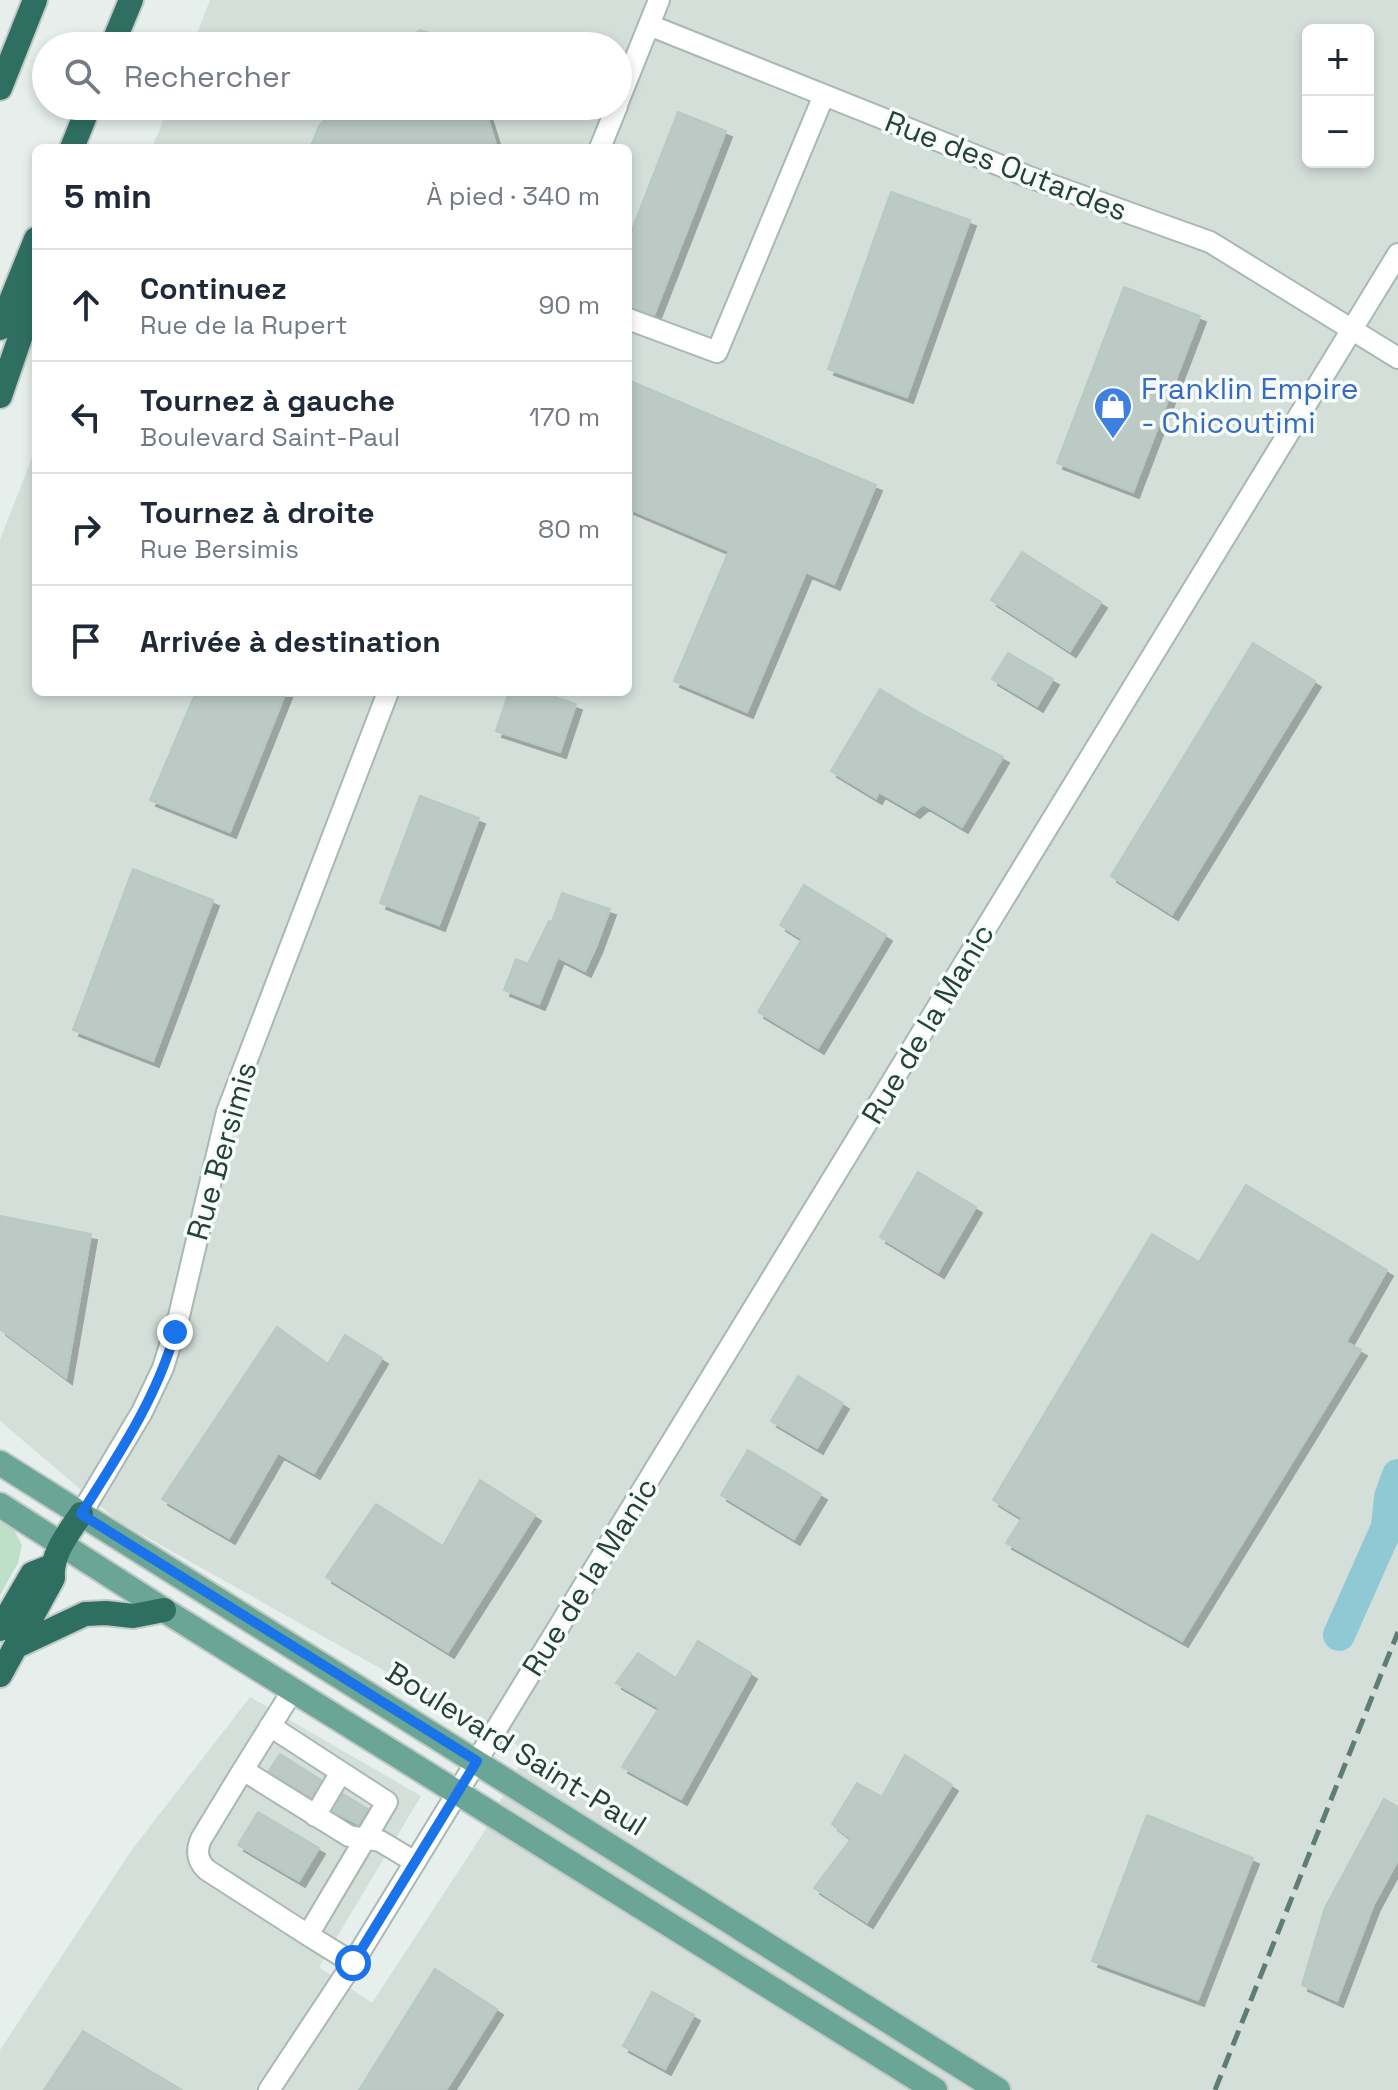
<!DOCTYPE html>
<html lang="fr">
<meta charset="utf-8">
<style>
:root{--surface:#fff;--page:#f2f2f3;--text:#1f2937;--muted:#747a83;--line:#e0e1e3}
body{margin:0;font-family:"Space Grotesk",sans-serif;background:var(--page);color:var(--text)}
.controls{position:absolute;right:24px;top:24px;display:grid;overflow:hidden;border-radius:12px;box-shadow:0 4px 12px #0003}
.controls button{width:72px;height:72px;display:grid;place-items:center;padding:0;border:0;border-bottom:2px solid var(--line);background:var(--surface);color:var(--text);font:40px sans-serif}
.stop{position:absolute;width:24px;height:24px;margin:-18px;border:6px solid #1a73e8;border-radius:50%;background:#fff}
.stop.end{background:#1a73e8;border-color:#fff;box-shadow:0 2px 8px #0008}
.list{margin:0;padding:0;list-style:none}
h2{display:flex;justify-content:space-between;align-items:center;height:104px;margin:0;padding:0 32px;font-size:34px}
h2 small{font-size:26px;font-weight:400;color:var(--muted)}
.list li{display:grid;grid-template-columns:52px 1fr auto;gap:24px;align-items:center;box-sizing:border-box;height:112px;padding:0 32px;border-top:2px solid var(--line)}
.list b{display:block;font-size:30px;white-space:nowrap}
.list p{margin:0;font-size:26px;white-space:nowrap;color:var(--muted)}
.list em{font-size:26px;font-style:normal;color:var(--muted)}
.icon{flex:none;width:44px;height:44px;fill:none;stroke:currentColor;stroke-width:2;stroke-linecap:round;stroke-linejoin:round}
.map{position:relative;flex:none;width:1398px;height:2090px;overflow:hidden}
.search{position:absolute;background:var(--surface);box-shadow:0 4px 12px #0003;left:32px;top:32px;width:600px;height:88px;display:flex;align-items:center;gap:20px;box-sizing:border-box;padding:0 28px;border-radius:44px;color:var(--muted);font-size:30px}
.panel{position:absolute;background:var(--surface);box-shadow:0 4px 12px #0003;left:32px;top:144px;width:600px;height:552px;border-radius:12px}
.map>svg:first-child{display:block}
.built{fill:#d4dfda;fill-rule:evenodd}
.green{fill:#bfe0c8}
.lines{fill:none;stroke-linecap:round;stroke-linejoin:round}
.river{stroke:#8ec9d4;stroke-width:32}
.building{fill:#bbcac4;stroke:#b8c9c2;stroke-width:2;filter:url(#shadow)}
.minor-casing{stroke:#a8b8b2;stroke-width:24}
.major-casing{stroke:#c2cac8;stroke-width:28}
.highway-casing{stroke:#c2cac8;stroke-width:28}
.minor{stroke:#fff;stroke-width:20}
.major{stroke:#6aa596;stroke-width:24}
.highway{stroke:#2f6f62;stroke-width:24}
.rail{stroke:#5f7d75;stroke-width:5;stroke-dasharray:16 8;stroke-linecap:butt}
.route{stroke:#1a73e8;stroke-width:10}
.labels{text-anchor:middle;stroke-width:7;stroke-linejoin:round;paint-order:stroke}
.street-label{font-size:30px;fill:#24423a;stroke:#f7fbf9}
.shop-label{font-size:30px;fill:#366cbe;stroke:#f7fbf9;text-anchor:start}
</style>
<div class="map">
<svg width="1398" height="2090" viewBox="0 0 1398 2090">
<defs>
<filter id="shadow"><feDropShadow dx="6" dy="6" stdDeviation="0" flood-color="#0004"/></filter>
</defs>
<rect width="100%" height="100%" fill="#e6efeb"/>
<path class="built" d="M210 0H1398V2090H0V2050L131 1851 250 1697 421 1796 319 1967 372 2003 484 1832 527 1751 118 1521 0 1421V540L36 447V692H628V148H152L169 106H618V46H192ZM1308 30H1368V162H1308Z"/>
<path class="green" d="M0 1520 13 1528 22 1545 18 1563 0 1595Z"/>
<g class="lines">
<path class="river" d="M1339 1635 1387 1527 1390 1497 1398 1475"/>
</g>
<path class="building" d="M420 30 461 42 460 46H396Z
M337 106H484L497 148H310L319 126Z
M678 112 726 131 654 315 628 306V240Z
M891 192 970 220 907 397 828 369Z
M1124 287 1200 316 1133 492 1057 463Z
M628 380 876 485 834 584 806 572 747 712 674 681 729 551 628 508Z
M1022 552 1101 602 1070 651 991 600Z
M1253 643 1315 681 1172 914 1111 876Z
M1008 653 1053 679 1037 706 992 679Z
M880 689 925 716 1003 757 962 827 923 804 914 812 879 792 876 798 831 771Z
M196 692H286L230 832 150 800Z
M509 692H541L576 704 560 752 496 731Z
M420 796 479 818 439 925 380 903Z
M133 869 213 900 153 1061 73 1030Z
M804 885 886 935 818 1048 758 1012 802 939 780 925Z
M562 893 610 909 596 947 585 971 558 957 539 1004 504 990 516 959 528 964 549 921 552 922Z
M918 1172 976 1207 938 1272 880 1237Z
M1246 1185 1387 1270 1346 1342 1361 1350 1182 1641 1006 1543 1022 1518 993 1500 1152 1234 1199 1262Z
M0 1216 91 1234 66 1378 0 1329Z
M277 1327 328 1364 345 1335 382 1358 314 1473 278 1453 229 1538 162 1499Z
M798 1376 843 1403 817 1448 771 1421Z
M748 1450 821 1494 794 1539 721 1495Z
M480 1480 535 1515 448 1652 326 1577 376 1504 443 1546Z
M698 1641 751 1673 681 1799 622 1767 659 1708 616 1683 638 1653 676 1678Z
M280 1754 321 1780 311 1797 269 1771Z
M905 1755 952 1785 867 1922 814 1888 851 1839 832 1824 857 1783 882 1797Z
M343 1794 368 1809 358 1824 333 1811Z
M1384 1799 1398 1807V1860L1374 1904 1337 2001 1302 1985 1325 1908Z
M258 1812 319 1848 299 1881 238 1845Z
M1147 1815 1253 1858 1198 2000 1092 1961Z
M435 1969 497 2009 446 2090H359Z
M652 1992 694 2015 665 2069 623 2046Z
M83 2031 182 2090H44Z"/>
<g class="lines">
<defs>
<path id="minor" d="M649 25 1029 177 1210 242 1398 358
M618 102 659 0
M600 148 617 106
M628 319 717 352 824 95
M81 1514 142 1412 163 1368 179 1316 227 1112 388 692
M293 1690 243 1770 349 1836 380 1841 415 1862
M270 1726 387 1802 308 1935 353 1963
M243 1770 201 1839C196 1851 197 1861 207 1870L308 1935
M315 1816 341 1772
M269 2090 353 1963 415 1862 1398 254"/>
<path id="major" d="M0 1463 998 2090
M0 1505 164 1610 935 2090"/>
<path id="highway" d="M112 46 131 0
M0 88 35 0
M72 148 89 106
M0 328 36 239
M0 396 36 291
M0 1629 32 1574 52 1566
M17 1646 85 1614 106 1613 133 1616 164 1610
M0 1675 53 1578C51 1554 68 1534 81 1514"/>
</defs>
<use href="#minor" class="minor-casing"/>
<use href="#major" class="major-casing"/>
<use href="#highway" class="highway-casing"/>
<use href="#minor" class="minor"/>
<use href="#major" class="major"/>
<use href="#highway" class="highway"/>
<path class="rail" d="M1215 2090 1398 1632"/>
</g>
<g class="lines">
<path class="route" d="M175 1332C157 1398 117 1457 81 1514L477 1761 353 1963"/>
</g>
<defs>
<symbol id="shop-pin" viewBox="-11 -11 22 30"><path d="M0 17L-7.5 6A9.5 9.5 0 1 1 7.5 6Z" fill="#3f7fe0" stroke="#f7fbf9"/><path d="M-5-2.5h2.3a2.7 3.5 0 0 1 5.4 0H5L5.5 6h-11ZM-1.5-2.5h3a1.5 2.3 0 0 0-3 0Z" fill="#fff"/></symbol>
</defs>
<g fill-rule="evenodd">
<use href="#shop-pin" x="1091" y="384" width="44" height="60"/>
</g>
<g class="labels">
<g class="street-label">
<text transform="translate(1006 166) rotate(21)" y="10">Rue des Outardes</text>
<text transform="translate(928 1024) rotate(-59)" y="10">Rue de la Manic</text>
<text transform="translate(222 1151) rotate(-74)" y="10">Rue Bersimis</text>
<text transform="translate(590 1577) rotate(-58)" y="10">Rue de la Manic</text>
<text transform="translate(516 1749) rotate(32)" y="10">Boulevard Saint-Paul</text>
</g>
<g class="shop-label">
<text x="1141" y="399">Franklin Empire<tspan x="1141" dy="34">- Chicoutimi</tspan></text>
</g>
</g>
</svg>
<div class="controls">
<button>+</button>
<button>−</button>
</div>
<div class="stop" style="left:353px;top:1963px"></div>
<div class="stop end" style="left:175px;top:1332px"></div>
<div class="search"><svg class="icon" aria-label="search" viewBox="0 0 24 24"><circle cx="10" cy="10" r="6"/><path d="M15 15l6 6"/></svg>Rechercher</div>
<section class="panel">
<h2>5 min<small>À pied · 340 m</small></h2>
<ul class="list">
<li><svg class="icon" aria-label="ahead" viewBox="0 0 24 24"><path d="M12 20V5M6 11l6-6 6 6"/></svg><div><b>Continuez</b><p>Rue de la Rupert</p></div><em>90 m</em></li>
<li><svg class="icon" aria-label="left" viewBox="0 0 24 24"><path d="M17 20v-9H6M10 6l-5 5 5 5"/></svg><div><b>Tournez à gauche</b><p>Boulevard Saint-Paul</p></div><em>170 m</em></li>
<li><svg class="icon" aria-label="right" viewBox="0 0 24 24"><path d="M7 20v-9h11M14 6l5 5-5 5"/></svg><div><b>Tournez à droite</b><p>Rue Bersimis</p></div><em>80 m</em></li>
<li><svg class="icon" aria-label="arrive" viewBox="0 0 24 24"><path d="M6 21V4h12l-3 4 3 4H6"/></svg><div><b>Arrivée à destination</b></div></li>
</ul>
</section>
</div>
